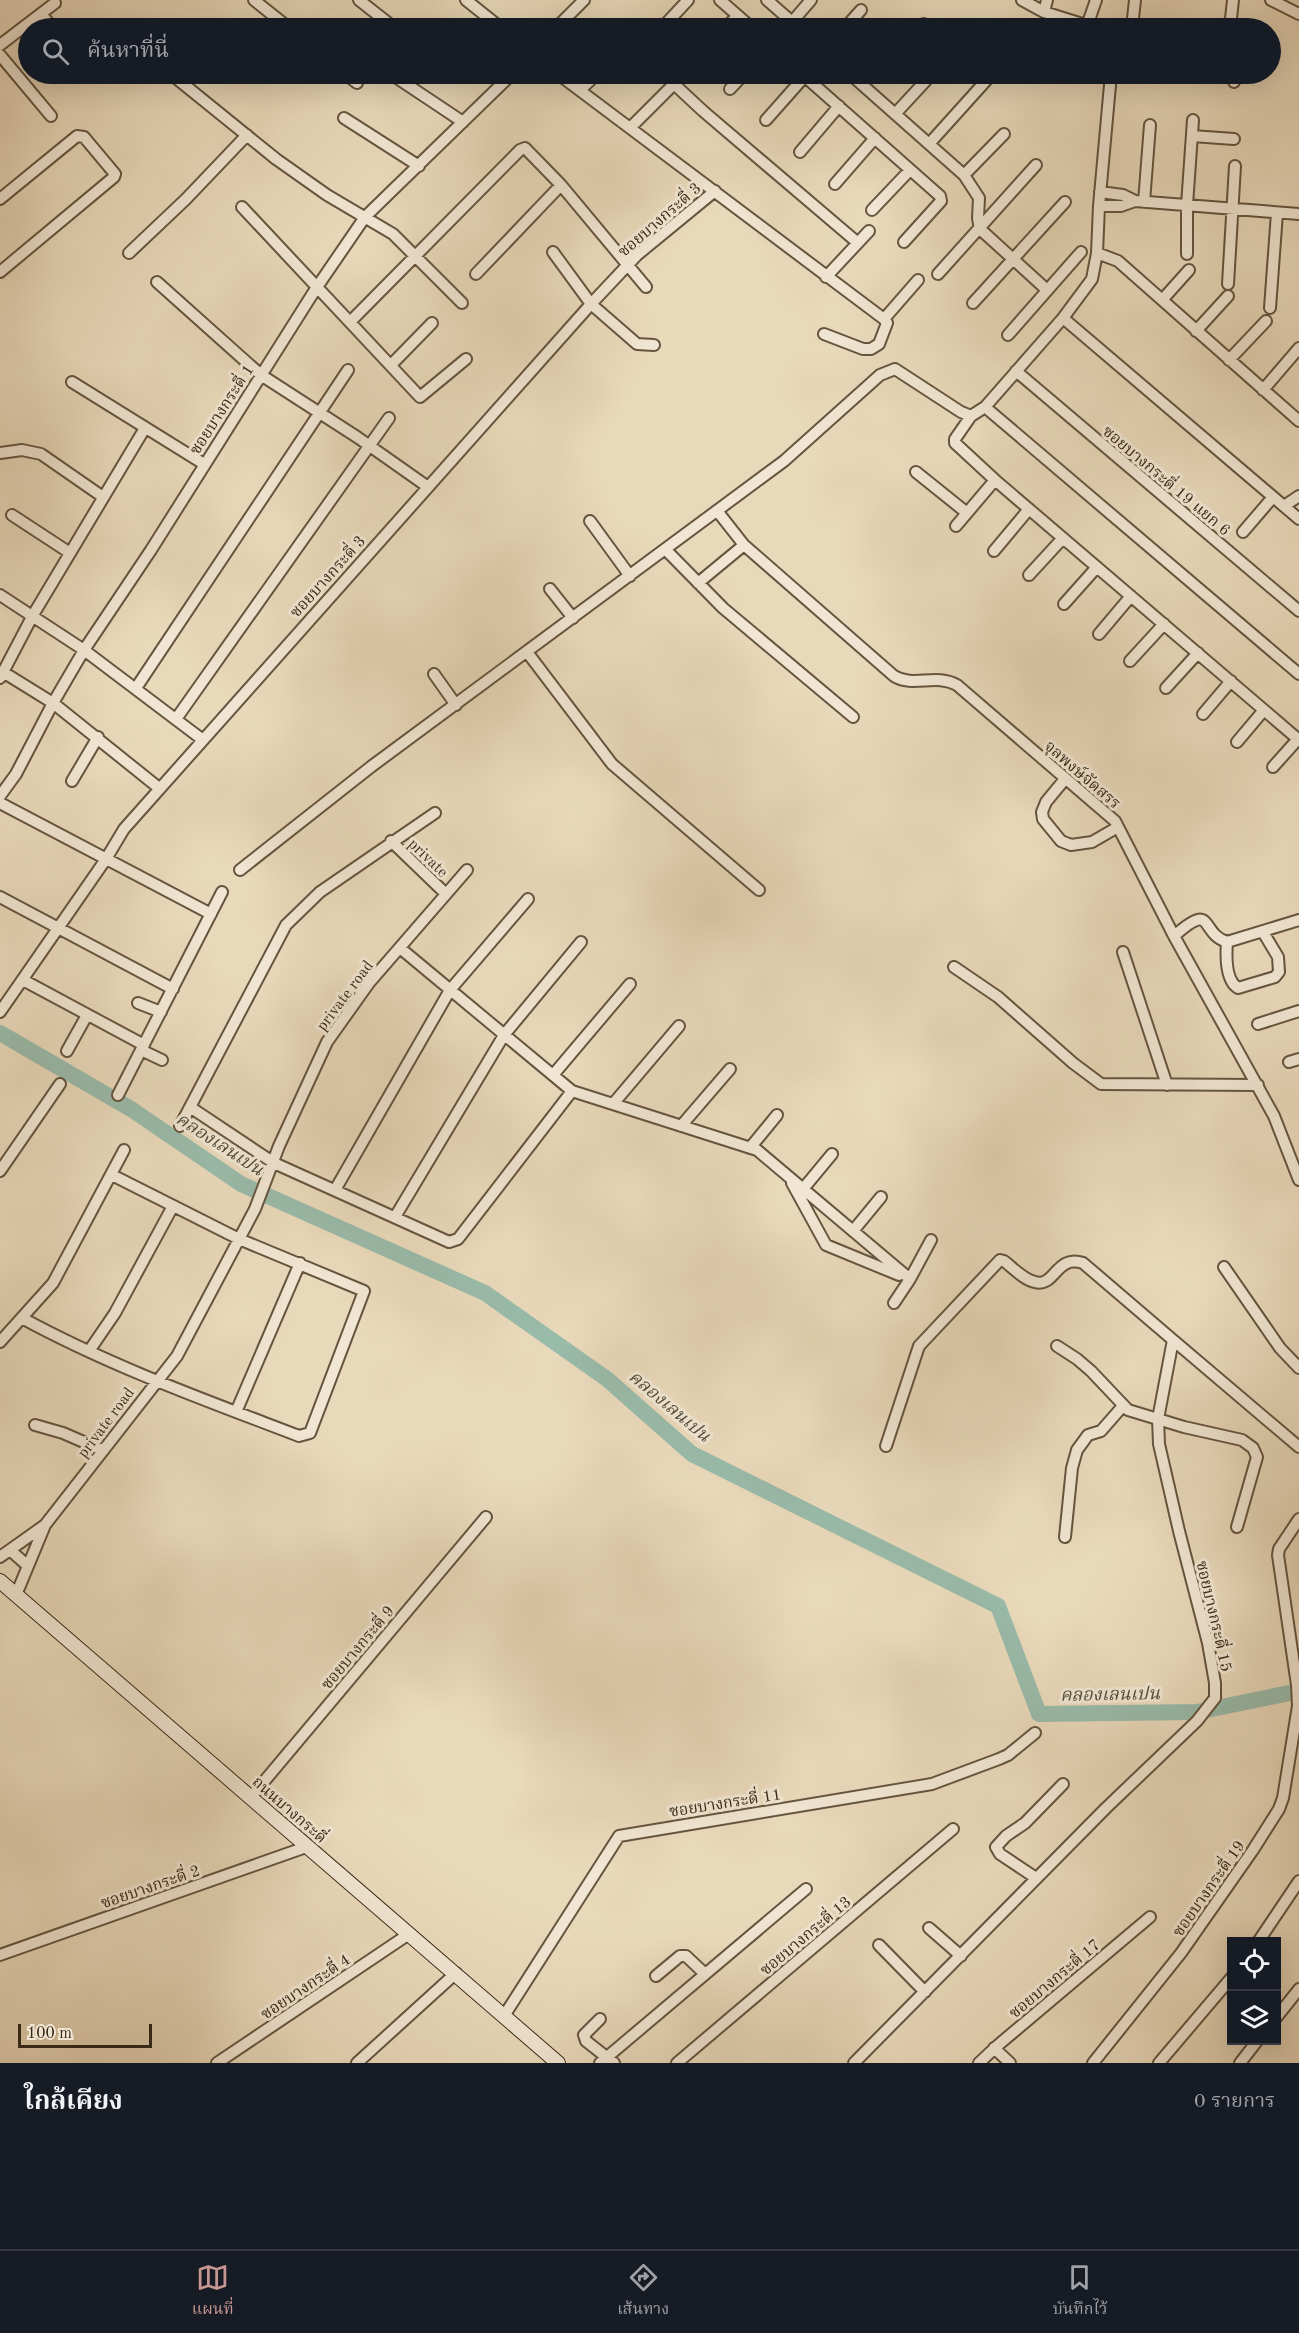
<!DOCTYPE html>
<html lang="th">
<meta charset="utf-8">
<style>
:root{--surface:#171b24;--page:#242831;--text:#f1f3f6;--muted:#9ea1a6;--line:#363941;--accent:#c59692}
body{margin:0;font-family:"Old Standard TT","Noto Serif Thai",serif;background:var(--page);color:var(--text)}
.controls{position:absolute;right:18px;bottom:18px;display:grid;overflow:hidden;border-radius:0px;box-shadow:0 6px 24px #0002}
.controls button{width:54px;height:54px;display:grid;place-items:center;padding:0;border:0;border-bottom:2px solid var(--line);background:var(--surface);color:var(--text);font:30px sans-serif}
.scale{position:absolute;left:18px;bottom:15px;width:134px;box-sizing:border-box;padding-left:6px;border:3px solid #392916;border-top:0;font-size:16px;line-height:21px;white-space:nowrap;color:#392916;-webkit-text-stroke:4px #f1e6d3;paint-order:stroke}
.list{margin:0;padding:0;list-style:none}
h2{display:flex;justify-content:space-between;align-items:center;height:78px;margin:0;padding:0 24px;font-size:26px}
h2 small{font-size:20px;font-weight:400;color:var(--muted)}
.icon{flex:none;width:33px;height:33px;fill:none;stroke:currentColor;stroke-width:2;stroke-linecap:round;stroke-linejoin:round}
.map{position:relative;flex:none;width:1299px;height:2063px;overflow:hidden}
.search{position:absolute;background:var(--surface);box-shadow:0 6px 24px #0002;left:18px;right:18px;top:18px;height:66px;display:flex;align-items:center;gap:15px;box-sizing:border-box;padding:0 21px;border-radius:33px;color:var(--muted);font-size:22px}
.sheet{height:186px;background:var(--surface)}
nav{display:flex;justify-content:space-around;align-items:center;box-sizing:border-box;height:84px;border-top:2px solid var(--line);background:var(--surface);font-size:16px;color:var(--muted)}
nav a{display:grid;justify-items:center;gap:3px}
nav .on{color:var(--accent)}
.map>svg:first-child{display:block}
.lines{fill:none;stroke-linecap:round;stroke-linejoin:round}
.river{stroke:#9ba;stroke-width:16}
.street-casing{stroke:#65553f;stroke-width:14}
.secondary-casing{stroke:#392916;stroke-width:16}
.street{stroke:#f1e6d3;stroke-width:10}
.secondary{stroke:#f1e6d3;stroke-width:14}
.labels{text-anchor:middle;stroke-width:6;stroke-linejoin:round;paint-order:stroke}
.street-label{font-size:16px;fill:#392916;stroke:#f1e6d3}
.water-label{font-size:18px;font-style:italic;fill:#514e3b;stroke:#f1e6d3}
</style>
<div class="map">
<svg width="1299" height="2063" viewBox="0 0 1299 2063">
<rect width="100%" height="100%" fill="#e9d9bb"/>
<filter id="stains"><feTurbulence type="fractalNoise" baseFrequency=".00333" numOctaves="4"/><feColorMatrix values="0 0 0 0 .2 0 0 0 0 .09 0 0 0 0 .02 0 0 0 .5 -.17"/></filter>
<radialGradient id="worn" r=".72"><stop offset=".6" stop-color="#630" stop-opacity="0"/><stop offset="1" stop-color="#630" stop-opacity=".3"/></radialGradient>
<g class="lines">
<path class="river" d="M0 1033 131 1109 241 1184 485 1293 607 1379 692 1454 998 1606 1039 1714 1197 1712 1299 1691"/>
<defs>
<path id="street" d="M254 0 289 28
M359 0 392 26
M466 0 501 28
M720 0 752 28
M767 0 799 28
M1022 0 1044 12 1095 28
M1271 0 1299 14
M1044 12 1047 0
M41 14 53 28
M792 22 811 0
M924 24 929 28
M1087 26 1096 0
M99 28 104 26 111 28
M556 28 584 0
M662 28 688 0
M725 28 738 16
M845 28 861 10
M1132 28 1135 0
M1230 28 1233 0
M0 45 55 3
M0 55 51 116
M171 74 276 159 327 195 393 234 462 303
M345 74 357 83
M391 74 463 122
M558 74 884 319 887 323 879 344 871 349H863L824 334
M802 74 940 196 941 201 904 242
M850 74 964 175 979 198 978 218 980 229 1047 290
M1111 74 1099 206 1097 253 1092 279 1063 318 985 407 971 416 955 439V443L995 480 1299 740
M1233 74 1234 82
M861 83 870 74
M674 84 703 111 858 243
M730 89 744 74
M580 90 597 74
M895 114 932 74
M344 118 419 166
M766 120 805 76
M630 128 684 74
M1192 136 1234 139
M929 144 992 74
M800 152 839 106
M964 175 1004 134
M835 184 875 138
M1100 192 1123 195 1135 201 1299 214
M0 199 77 136 84 137 115 174 114 177 0 272
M1144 202 1150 125
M1099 206H1121L1135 201
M242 207 420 397 466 359
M872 210 910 170
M553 252 591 304 637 344 654 345
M129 253 186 199 247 135
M1097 253 1118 261 1299 421
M1187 254V205L1193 120
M476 274 561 185
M938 274 1036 165
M826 277 869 231
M157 282 261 375 357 437 428 487
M1228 284 1235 166
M1163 299 1189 270
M973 303 1065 202
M1270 308 1277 213
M1063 318 1299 519
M884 319 918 280
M350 322 520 150 525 148 561 185 646 287
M1196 331 1228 296
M1008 335 1081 252
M1229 360 1266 321
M391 365 432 323
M1016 371 1299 611
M72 382 204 464
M1263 390 1299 348
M985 407 1299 674
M0 453 22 450 41 454 103 497
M916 472 967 513
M1284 506 1299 496
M718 512 744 545 894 676C913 688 936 673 957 685L1115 821 1174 936 1274 1116 1299 1180
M12 515 70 553
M590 521 630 576
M956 526 995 480
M1243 532 1273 497
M665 549 723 608 853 717
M994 551 1029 509
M1029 575 1063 538
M698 583 744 545
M550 589 573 618
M0 595 84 650 203 740
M1064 604 1097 567
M1099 634 1131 596
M527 652 612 764 759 890
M1130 661 1164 624
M3 672 53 703 159 788
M434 674 456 705
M0 678 33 615 145 428
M136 688 348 370
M1166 688 1198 653
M1203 714 1231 681
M176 719 389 418
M1237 742 1264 710
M1273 767 1298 739
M1065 779 1046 802 1042 812 1043 819 1061 841 1071 845 1092 842 1118 827
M72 781 98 737
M0 796 16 774 53 703 84 650 151 550 315 290 365 217 512 74
M0 803 211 914
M391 841 446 894
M240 870 372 766 784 461 880 375 895 369 961 412 971 416
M0 897 173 989
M1174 936C1215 900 1199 933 1227 942L1299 920
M1227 942C1226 955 1225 980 1238 988L1275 977 1279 972 1278 957 1263 932
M400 948 572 1091 757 1150 910 1279
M1123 952 1167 1085
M954 967 998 997 1073 1063 1101 1084 1258 1085
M23 980 144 1045
M138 1003 161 1012
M0 1012 106 859 124 829 591 304 637 255 715 191
M1258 1024 1299 1011
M141 1050 162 1060
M67 1051 87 1015
M1289 1062 1299 1059
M553 1075 630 984
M118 1095 222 892
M613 1104 679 1026
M190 1107 274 1163 449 1242 458 1239 572 1091
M180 1126 286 925 320 892 435 813
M681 1126 730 1069
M750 1148 777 1115
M0 1171 60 1084
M792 1183 826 1245 899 1275
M803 1189 832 1154
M335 1190 450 990 528 899
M395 1217 504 1035 581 942
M853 1231 881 1197
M1224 1267 1280 1348 1299 1368
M894 1303 910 1279 931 1240
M22 1318C110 1366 205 1400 299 1436L310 1433 364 1291 239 1239 112 1175
M0 1342 53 1283 124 1150
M1057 1346 1077 1359 1091 1371 1128 1410 1184 1427 1242 1440 1253 1448 1257 1457 1237 1527
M89 1351 115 1313 173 1206
M236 1412 300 1263
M35 1425 63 1433 102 1450
M886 1446 919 1346 1000 1260 1004 1261C1012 1267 1024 1280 1035 1282 1055 1288 1056 1254 1083 1263L1173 1340
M1065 1537 1072 1468 1077 1450 1088 1435 1101 1431 1122 1407
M10 1550 28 1566
M0 1557 45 1525 177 1356 255 1209 279 1146 327 1042 369 983 467 870
M16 1595 45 1525
M251 1797 486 1517
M1036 1878 1000 1854 996 1847 1006 1836 1025 1823 1063 1784
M929 1928 961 1956
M1258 1942 1299 1881
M879 1945 925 1992
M0 1955 309 1846
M656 1976 680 1956H686L704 1973
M504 2016 619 1836 932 1784 999 1759 1008 1755 1035 1733
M1276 2018 1299 1989
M600 2019 584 2035 586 2041 614 2063
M994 2048 1010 2063
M217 2063 409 1934
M357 2063 456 1973
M600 2063 806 1889
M677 2063 953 1829
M854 2063 1106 1808 1197 1721 1215 1698V1683L1208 1643 1179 1531 1159 1444 1158 1419 1173 1340 1299 1447
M979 2063 997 2046 1150 1917
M1093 2063 1181 1953 1253 1850 1279 1809 1283 1798 1298 1706 1297 1685 1278 1555 1279 1549 1299 1519
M1159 2063 1232 1977
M1240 2063 1258 2040"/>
<path id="secondary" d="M0 1581 558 2063"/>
</defs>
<use href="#street" class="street-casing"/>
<use href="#secondary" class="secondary-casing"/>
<use href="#street" class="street"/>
<use href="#secondary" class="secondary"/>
</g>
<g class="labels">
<g class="street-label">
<text transform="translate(659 219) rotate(-41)" y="6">ซอยบางกระดี่ 3</text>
<text transform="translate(221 409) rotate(-57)" y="6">ซอยบางกระดี่ 1</text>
<text transform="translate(1167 480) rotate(40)" y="6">ซอยบางกระดี่ 19 แยก 6</text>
<text transform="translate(327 576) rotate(-48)" y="6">ซอยบางกระดี่ 3</text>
<text transform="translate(1083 774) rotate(41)" y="6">จุลพงษ์จัดสรร</text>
<text transform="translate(429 857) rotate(44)" y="6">private</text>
<text transform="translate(344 995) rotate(-53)" y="6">private road</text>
<text transform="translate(105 1422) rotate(-53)" y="6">private road</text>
<text transform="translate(1215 1616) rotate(77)" y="6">ซอยบางกระดี่ 15</text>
<text transform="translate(357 1647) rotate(-50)" y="6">ซอยบางกระดี่ 9</text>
<text transform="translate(725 1802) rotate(-9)" y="6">ซอยบางกระดี่ 11</text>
<text transform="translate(290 1809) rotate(41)" y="6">ถนนบางกระดี่</text>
<text transform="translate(150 1886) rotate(-19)" y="6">ซอยบางกระดี่ 2</text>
<text transform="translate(1208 1888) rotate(-55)" y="6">ซอยบางกระดี่ 19</text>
<text transform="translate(805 1935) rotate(-40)" y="6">ซอยบางกระดี่ 13</text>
<text transform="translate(1054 1978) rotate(-40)" y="6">ซอยบางกระดี่ 17</text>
<text transform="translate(305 1986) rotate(-34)" y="6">ซอยบางกระดี่ 4</text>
</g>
<g class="water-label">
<text transform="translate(220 1144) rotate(33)" y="6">คลองเลนเปน</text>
<text transform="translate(670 1406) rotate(40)" y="6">คลองเลนเปน</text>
<text transform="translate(1110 1694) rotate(-1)" y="6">คลองเลนเปน</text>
</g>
</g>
<rect width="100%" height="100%" filter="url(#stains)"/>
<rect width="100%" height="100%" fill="url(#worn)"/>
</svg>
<div class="controls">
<button><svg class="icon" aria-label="locate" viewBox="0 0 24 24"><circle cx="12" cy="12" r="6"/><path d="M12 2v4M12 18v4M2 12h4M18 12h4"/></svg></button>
<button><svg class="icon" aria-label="layers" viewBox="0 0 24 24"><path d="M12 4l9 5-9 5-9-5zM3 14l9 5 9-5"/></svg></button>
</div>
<div class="scale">100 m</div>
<div class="search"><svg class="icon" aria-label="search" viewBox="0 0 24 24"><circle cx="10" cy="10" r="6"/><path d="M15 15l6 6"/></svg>ค้นหาที่นี่</div>
</div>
<section class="sheet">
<h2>ใกล้เคียง<small>0 รายการ</small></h2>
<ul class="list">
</ul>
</section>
<nav>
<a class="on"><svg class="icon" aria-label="map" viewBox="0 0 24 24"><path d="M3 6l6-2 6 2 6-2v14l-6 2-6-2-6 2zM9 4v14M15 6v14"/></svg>แผนที่</a>
<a><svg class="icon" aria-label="directions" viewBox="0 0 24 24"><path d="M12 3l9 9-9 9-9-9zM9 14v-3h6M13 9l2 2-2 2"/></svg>เส้นทาง</a>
<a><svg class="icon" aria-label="saved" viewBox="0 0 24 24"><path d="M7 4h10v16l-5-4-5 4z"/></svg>บันทึกไว้</a>
</nav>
